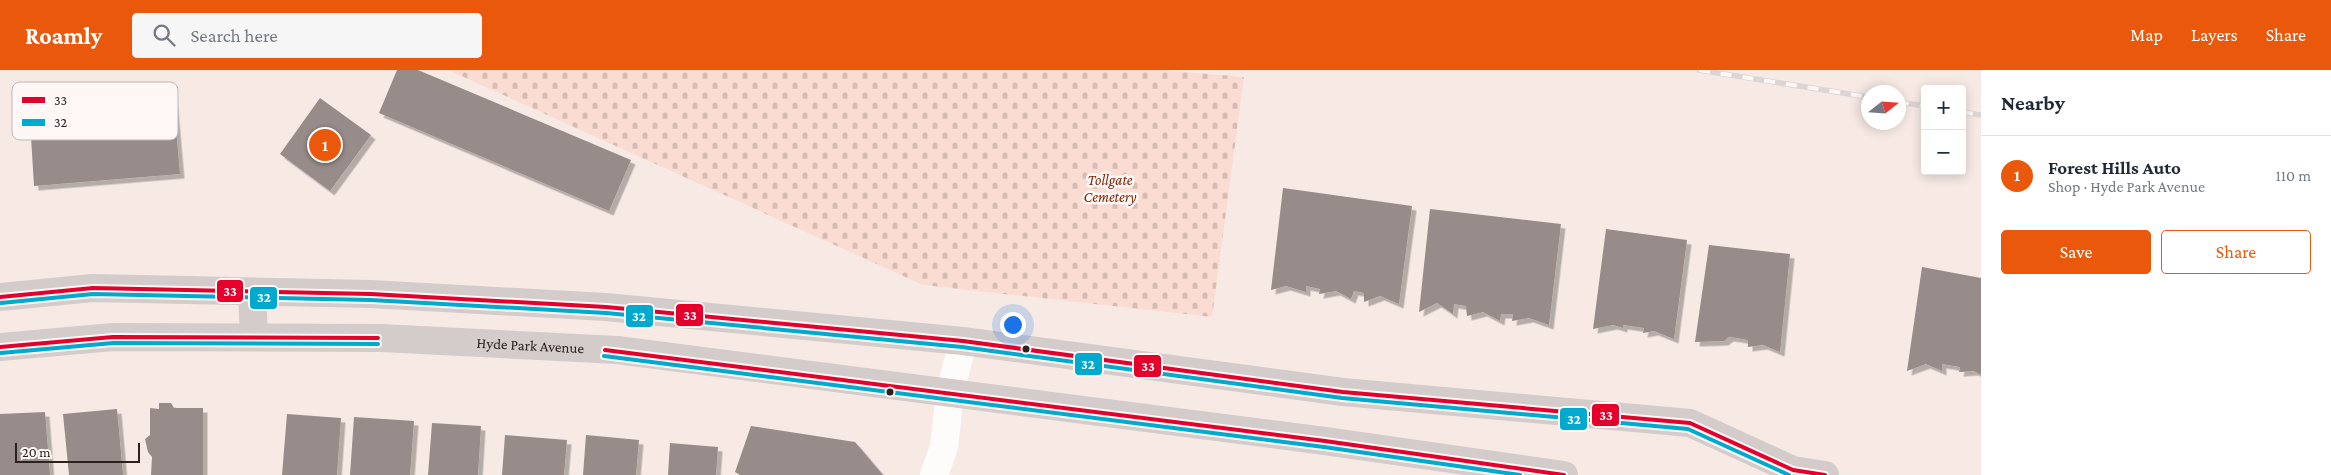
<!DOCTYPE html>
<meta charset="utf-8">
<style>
:root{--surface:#fff;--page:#f6f6f7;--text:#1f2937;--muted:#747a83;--line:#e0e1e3;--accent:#ea580c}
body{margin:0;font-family:"Crimson Pro",serif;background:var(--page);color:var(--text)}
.controls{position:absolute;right:15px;top:15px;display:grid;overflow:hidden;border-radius:5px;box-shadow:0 2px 12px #0003}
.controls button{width:45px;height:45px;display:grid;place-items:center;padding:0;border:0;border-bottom:1px solid var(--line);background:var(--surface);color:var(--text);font:25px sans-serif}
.compass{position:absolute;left:1861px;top:15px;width:45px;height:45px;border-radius:50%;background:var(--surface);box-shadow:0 2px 12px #0003;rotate:73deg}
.scale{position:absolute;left:15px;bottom:12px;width:125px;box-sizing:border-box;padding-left:5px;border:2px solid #2c211e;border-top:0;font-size:14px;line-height:18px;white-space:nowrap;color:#2c211e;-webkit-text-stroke:4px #fef7f6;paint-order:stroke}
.you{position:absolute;left:1012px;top:254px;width:18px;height:18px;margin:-12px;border:4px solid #fff;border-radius:50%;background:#1a73e8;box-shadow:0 0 0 8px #1a73e833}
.badge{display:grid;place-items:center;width:32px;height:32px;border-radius:50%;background:var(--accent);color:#fff;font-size:16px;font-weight:700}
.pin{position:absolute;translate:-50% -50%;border:2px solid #fff;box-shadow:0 1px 5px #0006}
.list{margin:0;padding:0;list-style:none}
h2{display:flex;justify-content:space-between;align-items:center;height:65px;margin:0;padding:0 20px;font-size:21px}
h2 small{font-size:16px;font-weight:400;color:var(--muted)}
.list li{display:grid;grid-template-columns:32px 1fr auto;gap:15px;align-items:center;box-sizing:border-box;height:80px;padding:0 20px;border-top:1px solid var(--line)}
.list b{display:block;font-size:19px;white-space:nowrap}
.list p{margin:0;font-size:16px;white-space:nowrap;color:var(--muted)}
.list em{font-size:16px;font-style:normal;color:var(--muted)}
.actions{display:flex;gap:10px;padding:15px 20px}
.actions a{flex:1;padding:11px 0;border:1px solid var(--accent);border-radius:5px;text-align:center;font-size:18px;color:var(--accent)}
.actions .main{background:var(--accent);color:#fff}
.icon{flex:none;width:28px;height:28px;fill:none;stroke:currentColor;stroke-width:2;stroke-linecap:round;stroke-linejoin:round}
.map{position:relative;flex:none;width:1981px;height:405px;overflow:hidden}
header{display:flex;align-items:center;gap:30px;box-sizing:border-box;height:70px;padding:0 25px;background:var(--accent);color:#fff}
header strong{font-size:24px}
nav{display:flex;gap:28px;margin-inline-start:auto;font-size:18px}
.search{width:350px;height:45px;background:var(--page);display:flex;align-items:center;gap:12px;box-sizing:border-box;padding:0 18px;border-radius:5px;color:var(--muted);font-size:19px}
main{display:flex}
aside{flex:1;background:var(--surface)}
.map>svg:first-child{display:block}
.cemetery{fill:url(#cemetery-stones)}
.building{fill:#978c89;filter:url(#shadow)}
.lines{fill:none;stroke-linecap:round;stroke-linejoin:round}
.street{stroke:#fefcfb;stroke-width:28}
.primary{stroke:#d4ccca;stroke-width:28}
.rail-casing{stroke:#dbd6d5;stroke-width:5.5}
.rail{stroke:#fef7f6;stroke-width:4;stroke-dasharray:11;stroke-linecap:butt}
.bus-1-casing{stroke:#fef7f6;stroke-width:8}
.bus-2-casing{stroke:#fef7f6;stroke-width:8}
.bus-1{stroke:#e4002b;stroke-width:4}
.bus-2{stroke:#00a9ce;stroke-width:4}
.bus-dot{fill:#2c211e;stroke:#fef7f6;stroke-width:2}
.labels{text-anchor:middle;stroke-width:5;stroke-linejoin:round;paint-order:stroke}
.park-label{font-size:15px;font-style:italic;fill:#802503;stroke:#fef7f6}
.street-label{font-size:15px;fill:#2c211e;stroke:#fef7f6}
.key{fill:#fef7f6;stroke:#bfb7b5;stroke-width:1}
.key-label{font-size:14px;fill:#2c211e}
.line-badge{stroke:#fef7f6;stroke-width:2}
.badge-label{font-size:14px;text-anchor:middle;font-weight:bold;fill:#fff}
</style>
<header>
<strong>Roamly</strong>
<div class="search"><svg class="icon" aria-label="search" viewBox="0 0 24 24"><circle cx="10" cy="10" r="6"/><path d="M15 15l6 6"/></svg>Search here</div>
<nav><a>Map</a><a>Layers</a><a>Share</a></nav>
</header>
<main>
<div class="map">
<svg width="1981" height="405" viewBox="0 0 1981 405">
<defs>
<pattern id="cemetery-stones" width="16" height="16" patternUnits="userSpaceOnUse" patternTransform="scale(1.25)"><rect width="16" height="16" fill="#fbdcd2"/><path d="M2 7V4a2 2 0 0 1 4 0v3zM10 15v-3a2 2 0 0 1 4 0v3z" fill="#d7bcb4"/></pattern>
<filter id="shadow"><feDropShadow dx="4.5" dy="4.5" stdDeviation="0" flood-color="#0004"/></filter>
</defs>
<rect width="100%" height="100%" fill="#f7eae5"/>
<path class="cemetery" d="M448 0H1161L1244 7 1212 247 923 215Z"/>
<path class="building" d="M397 0H418L631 90 609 141 379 43Z
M172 14 180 104 34 116 31 67 74 64 71 23Z
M320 28 371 65 330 121 280 84Z
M1283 118 1412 136 1399 234 1380 226 1364 232V223L1354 221 1351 229 1336 221 1319 224 1320 219 1306 216V222L1286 216 1271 220Z
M1430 139 1561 154 1549 255 1529 248 1512 251 1513 244H1501L1500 251 1483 242 1467 246 1466 236 1454 234 1453 244 1437 233 1419 242Z
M1606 159 1687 170 1674 269 1654 261 1643 263 1644 258 1623 255V258L1613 255 1593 259Z
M1709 175 1790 184 1780 282 1763 275 1748 277V270L1737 268 1729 267 1724 271 1695 272Z
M1922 197 1981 208V305L1974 301 1959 302 1960 297 1942 294V301L1926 294 1907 301Z
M159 333H171L174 338H203V405H151L152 387 148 382 145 369 150 365V338L159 339Z
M117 339 123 405H69L63 344Z
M45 342 50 405H0V344Z
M287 344 341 348 337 405H282Z
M354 347 414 351 410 405H350Z
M432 353 481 356 478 405H428Z
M751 356 855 372 883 405H740L735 402Z
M505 365 567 370 564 405H502Z
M586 365 639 370 636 405H583Z
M670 373 718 377 716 405H668Z"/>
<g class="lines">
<path class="street" d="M934 405 944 377 950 323 963 271"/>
<g class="primary">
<path d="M252 222 254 267"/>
<path d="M0 227 93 218 371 224 606 237 963 271 1343 322 1690 353 1793 400 1825 405"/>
<path id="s1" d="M0 277 113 267 381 268 617 280 1325 371 1564 405"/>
</g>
<defs>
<path id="rail" d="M1699 0 1868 27
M1898 32 1925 36
M1962 42 1981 45"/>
</defs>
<use href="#rail" class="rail-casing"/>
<use href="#rail" class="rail"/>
<defs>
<path id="bus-1" d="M0 227 93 218 371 224 606 237 963 271 1343 322 1690 353 1793 400 1825 405
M0 277 113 267 378 268
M605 280 1325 371 1564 405"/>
<path id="bus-2" d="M1 233 93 224 371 230 606 243 962 277 1342 328 1688 359 1789 405
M1 283 113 273 378 274
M604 286 1324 377 1520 405"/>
</defs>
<use href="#bus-1" class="bus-1-casing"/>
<use href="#bus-2" class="bus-2-casing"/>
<use href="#bus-1" class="bus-1"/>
<use href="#bus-2" class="bus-2"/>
</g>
<g class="bus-dot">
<circle cx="1026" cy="279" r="4.5"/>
<circle cx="890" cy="322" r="4.5"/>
</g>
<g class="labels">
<g class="park-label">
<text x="1110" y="115">Tollgate<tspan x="1110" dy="17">Cemetery</tspan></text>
</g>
<g class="street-label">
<text dy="5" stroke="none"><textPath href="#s1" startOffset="531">Hyde Park Avenue</textPath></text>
</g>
</g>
<rect x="12" y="12" width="166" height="58" rx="8" class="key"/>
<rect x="22" y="27" width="23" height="6" fill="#e4002b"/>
<rect x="22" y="49" width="23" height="7" fill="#00a9ce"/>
<g class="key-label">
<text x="54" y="35">33</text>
<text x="54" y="57">32</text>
</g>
<g class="line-badge">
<rect x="216" y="209" width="28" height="24" rx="5" fill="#e4002b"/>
<rect x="249" y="216" width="29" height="24" rx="5" fill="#00a9ce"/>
<rect x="675" y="233" width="29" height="24" rx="5" fill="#e4002b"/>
<rect x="625" y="234" width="29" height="24" rx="5" fill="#00a9ce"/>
<rect x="1074" y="282" width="29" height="24" rx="5" fill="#00a9ce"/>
<rect x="1133" y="284" width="29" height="24" rx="5" fill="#e4002b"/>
<rect x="1591" y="333" width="29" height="24" rx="5" fill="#e4002b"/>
<rect x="1559" y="337" width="29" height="24" rx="5" fill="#00a9ce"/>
</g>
<g class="badge-label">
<text x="230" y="226">33</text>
<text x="264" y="232">32</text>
<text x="690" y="250">33</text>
<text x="639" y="251">32</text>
<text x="1088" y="299">32</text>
<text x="1148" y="301">33</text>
<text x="1606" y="350">33</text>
<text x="1574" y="354">32</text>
</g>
</svg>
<div class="controls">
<button>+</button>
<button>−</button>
</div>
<svg class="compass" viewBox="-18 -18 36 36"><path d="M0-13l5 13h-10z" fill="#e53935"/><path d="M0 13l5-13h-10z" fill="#747a83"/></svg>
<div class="scale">20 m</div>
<div class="you"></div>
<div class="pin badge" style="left:325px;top:75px">1</div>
</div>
<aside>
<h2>Nearby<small></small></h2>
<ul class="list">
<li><span class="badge">1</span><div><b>Forest Hills Auto</b><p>Shop · Hyde Park Avenue</p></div><em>110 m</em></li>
</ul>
<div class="actions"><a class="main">Save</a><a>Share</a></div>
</aside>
</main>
